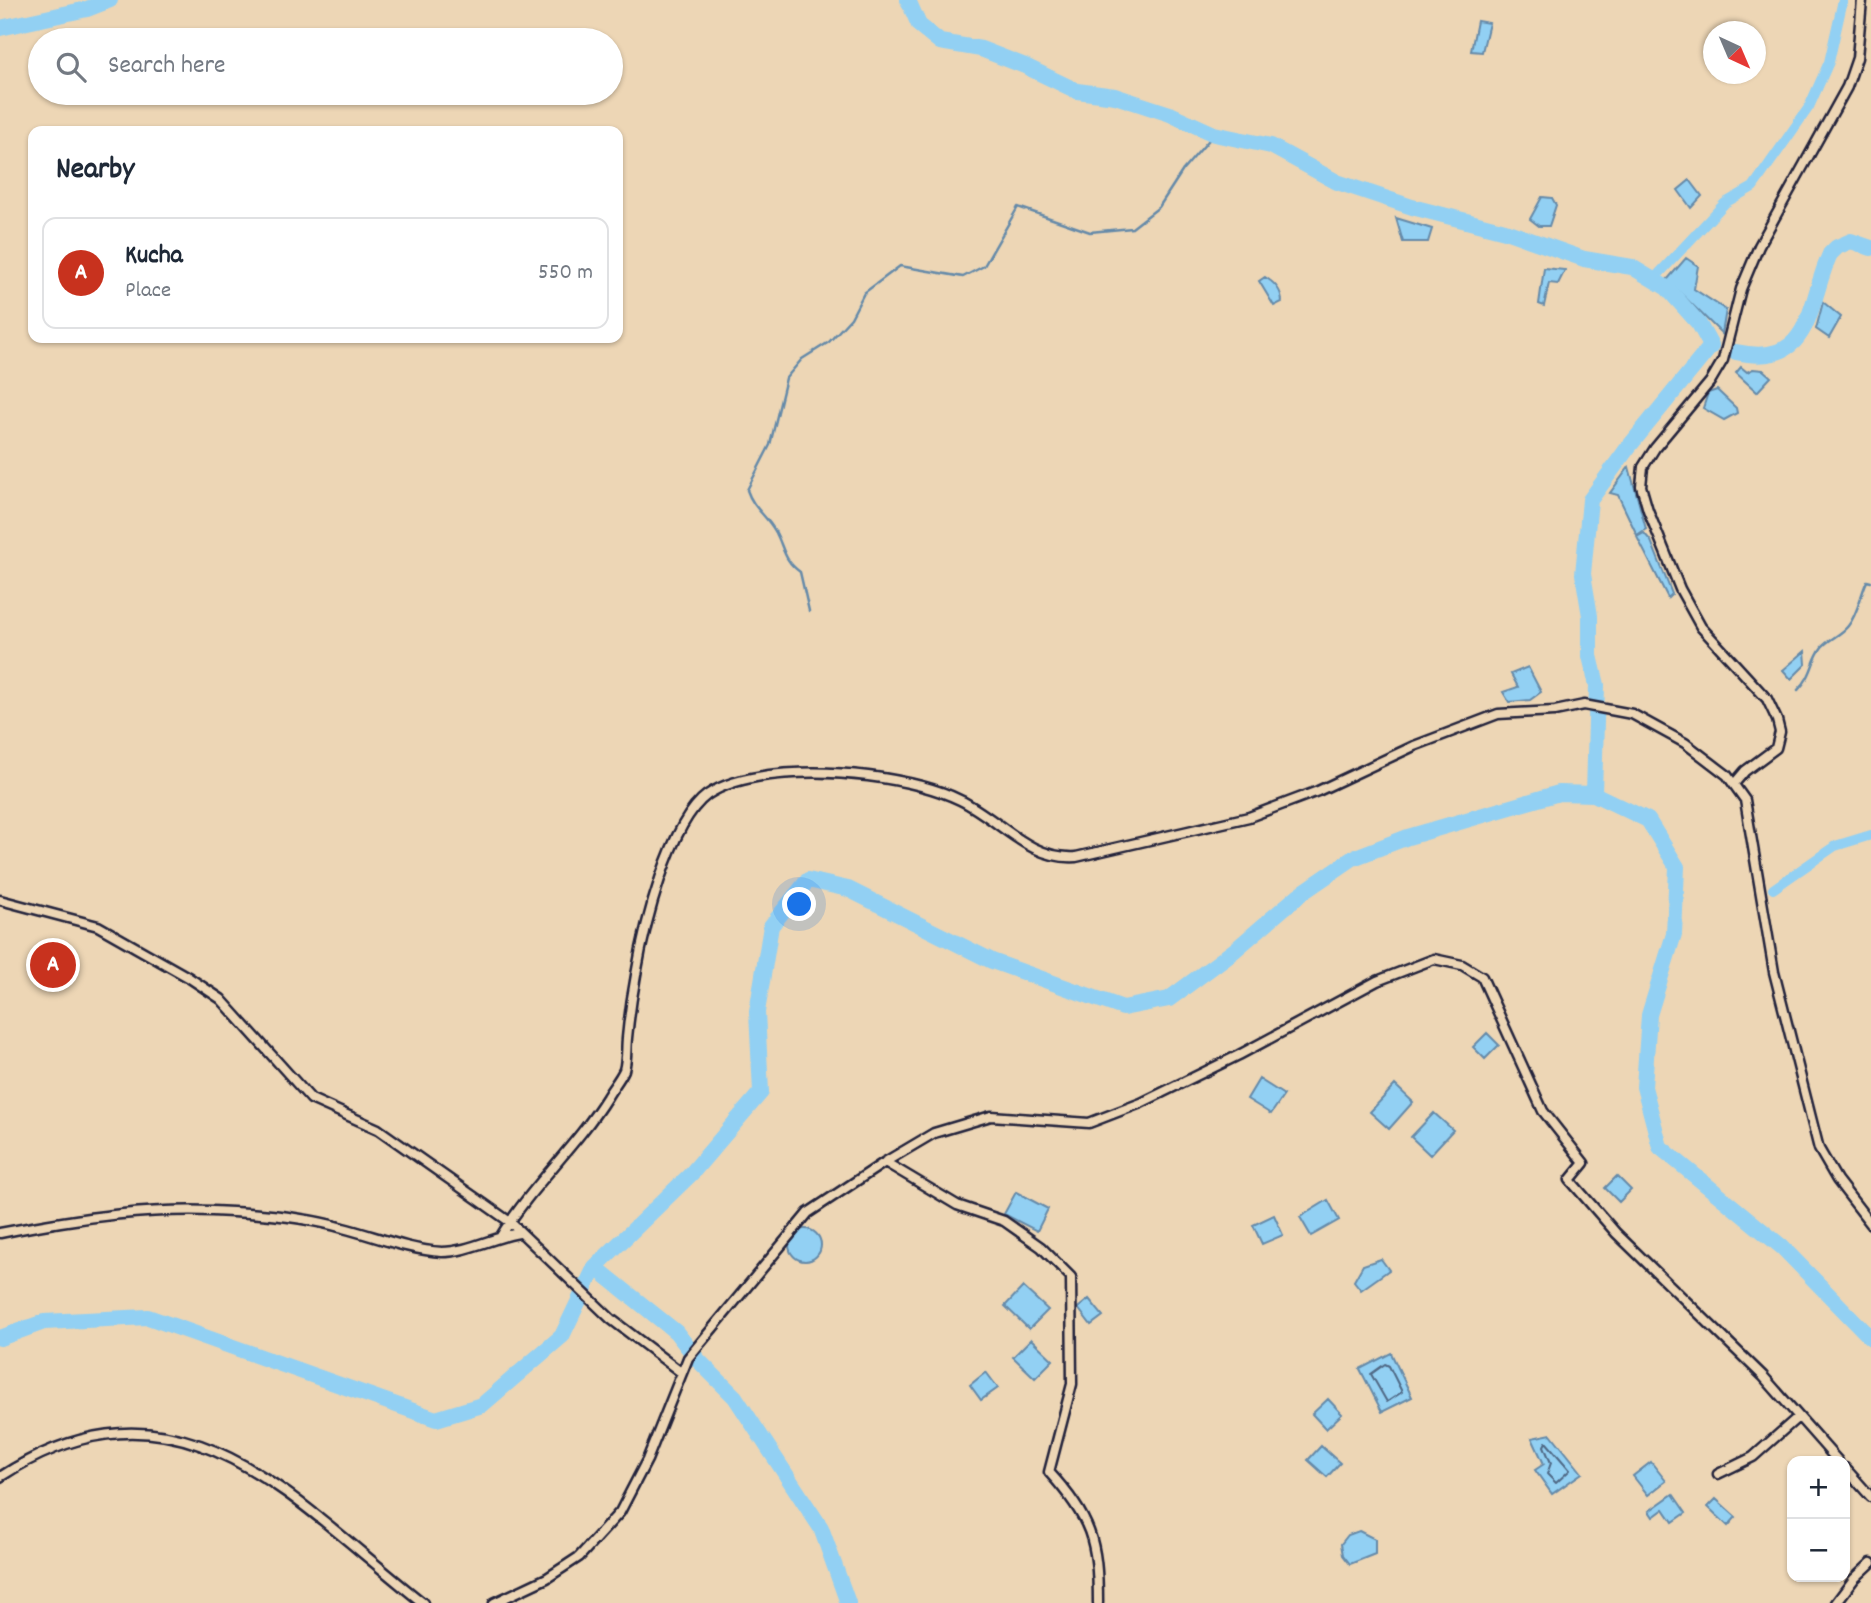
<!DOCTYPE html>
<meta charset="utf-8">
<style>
:root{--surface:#fff;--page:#f6f6f7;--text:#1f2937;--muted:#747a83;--line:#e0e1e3;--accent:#c8321e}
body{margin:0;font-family:Dekko,sans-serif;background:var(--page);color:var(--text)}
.controls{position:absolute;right:21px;bottom:21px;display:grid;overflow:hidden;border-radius:14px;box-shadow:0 2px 5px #0004}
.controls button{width:63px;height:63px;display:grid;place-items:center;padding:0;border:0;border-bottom:2px solid var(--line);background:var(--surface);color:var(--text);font:35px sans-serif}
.compass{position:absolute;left:1703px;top:21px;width:63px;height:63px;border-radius:50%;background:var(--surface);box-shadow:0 2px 5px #0004;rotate:136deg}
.you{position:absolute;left:800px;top:905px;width:24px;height:24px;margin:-18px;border:5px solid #fff;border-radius:50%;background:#1a73e8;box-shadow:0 0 0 10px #1a73e833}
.badge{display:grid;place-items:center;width:46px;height:46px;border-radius:50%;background:var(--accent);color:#fff;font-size:23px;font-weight:700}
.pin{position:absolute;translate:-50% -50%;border:4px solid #fff;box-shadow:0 2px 7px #0006}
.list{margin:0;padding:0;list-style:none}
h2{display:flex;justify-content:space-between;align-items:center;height:91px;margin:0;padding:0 28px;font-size:30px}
h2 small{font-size:23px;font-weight:400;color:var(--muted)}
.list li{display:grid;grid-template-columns:46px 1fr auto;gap:21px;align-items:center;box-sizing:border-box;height:112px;margin:0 14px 14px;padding:0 14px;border:2px solid var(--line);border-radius:14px}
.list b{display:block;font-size:26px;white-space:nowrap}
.list p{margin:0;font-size:23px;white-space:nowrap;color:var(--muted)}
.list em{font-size:23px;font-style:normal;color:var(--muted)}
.icon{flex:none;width:38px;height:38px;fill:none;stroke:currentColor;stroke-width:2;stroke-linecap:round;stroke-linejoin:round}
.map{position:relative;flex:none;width:1871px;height:1603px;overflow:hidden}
.search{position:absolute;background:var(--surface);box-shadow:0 2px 5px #0004;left:28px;top:28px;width:595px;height:77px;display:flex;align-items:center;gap:18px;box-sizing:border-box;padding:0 24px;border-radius:38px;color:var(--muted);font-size:26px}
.panel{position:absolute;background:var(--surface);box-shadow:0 2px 5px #0004;left:28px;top:126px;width:595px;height:217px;border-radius:14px}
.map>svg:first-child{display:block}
.water{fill:#92d0f3;stroke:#658aa9;stroke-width:2}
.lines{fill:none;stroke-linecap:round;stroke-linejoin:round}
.shore{stroke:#4f6885;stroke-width:2}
.stream{stroke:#658aa9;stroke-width:2.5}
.canal{stroke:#92d0f3;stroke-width:10}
.river{stroke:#92d0f3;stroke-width:16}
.minor-casing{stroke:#22223b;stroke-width:13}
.minor{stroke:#edd6b5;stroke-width:8}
</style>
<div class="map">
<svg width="1871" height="1603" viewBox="0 0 1871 1603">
<rect width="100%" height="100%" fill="#edd6b5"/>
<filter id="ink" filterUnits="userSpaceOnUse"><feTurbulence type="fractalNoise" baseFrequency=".0143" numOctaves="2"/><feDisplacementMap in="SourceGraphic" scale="14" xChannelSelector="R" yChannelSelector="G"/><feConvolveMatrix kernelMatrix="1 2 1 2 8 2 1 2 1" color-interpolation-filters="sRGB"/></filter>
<g filter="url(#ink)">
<path class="water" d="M1477 21 1489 23 1482 52 1471 51Z
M1690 180 1702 196 1691 208 1678 190Z
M1542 197 1552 198 1556 205 1549 226H1539L1530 219Z
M1396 218 1432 229 1428 242H1403Z
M1686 258 1698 266 1694 289 1726 310 1722 334 1667 280Z
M1544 268 1565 270 1558 284 1549 283 1544 306 1539 304Z
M1265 277C1275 283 1282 291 1282 302L1274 306 1259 281Z
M1823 302 1841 317 1829 338 1816 329Z
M1741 367 1747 372 1753 369 1763 370 1771 377 1757 392 1736 373Z
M1717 390 1736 408 1737 413 1724 420 1703 408 1708 393Z
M1629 467 1646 529 1637 535 1618 495 1610 493Z
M1644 533 1651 541 1672 594 1668 598 1637 537Z
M1805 651 1806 664 1791 679 1783 670Z
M1528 667 1541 692 1530 700 1509 702 1503 692 1518 687 1511 674Z
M1487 1033 1499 1045 1485 1059 1473 1047Z
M1259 1079 1284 1095 1271 1114 1247 1099Z
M1395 1085 1413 1102 1389 1129 1370 1112Z
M1434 1113 1453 1130 1430 1155 1411 1137Z
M1617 1176 1631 1190 1619 1202 1605 1188Z
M1016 1192 1048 1209 1037 1231 1004 1214Z
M1328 1200 1339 1220 1311 1236 1300 1217Z
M1274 1215 1283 1235 1262 1244 1253 1225Z
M789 1245a16 16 0 1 1 32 0a16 16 0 1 1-32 0Z
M1381 1259 1389 1270 1361 1290 1354 1281 1363 1265Z
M1023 1287 1048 1310 1029 1329 1005 1306Z
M1089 1299 1103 1316 1091 1325 1078 1308Z
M1031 1339 1053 1360 1035 1378 1013 1357Z
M1391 1353 1412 1397 1382 1412 1360 1369Z
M986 1372 998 1388 981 1400 970 1385Z
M1328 1399 1342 1414 1326 1429 1312 1414Z
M1551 1434 1582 1473 1552 1494 1535 1470 1544 1464 1532 1438Z
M1321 1446 1340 1463 1327 1477 1308 1460Z
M1651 1462 1666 1481 1648 1495 1633 1476Z
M1673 1494 1686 1513 1673 1522 1664 1509 1653 1517 1649 1511Z
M1716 1499 1736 1517 1728 1526 1708 1507Z
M1359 1531 1375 1539V1554L1350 1564 1343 1555 1341 1544 1348 1535Z"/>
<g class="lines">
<path class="shore" d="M1385 1364 1389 1366 1402 1392 1387 1402 1371 1374Z
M1546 1442 1570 1470 1556 1483 1547 1474 1551 1463 1544 1446Z"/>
<path class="stream" d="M809 611 800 572C783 560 784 547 775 531 766 515 753 508 747 490L770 445 786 378 802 359 829 342 851 318 864 293 900 266 963 277 984 266 1018 207 1090 232 1132 228 1159 207 1183 170 1214 134
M1798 690C1814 674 1811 661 1822 647 1829 639 1841 635 1848 626 1858 614 1860 596 1867 581L1871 582"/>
<path class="canal" d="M1653 280 1725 203 1753 187 1809 107 1829 62 1843 0
M1773 889 1835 846 1871 835"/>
<path class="river" d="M908 0 919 25 940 42 981 49 1025 66 1077 91 1115 96 1170 114 1214 134 1271 146 1337 182 1412 207 1505 231 1584 259 1632 267 1667 288 1699 324 1711 346 1627 449 1590 500 1583 574 1590 616V656L1597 685 1594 794
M0 28 87 9 110 0
M1736 352C1814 369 1807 304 1830 254L1837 247 1851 241 1871 248
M595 1267 676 1332 697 1359 735 1397 821 1528 848 1603
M0 1338 44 1322 148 1317 436 1419 482 1405 562 1336 595 1267 691 1174 761 1092 757 1012 771 926 808 880 848 889 992 961 1123 1008 1169 999 1235 950 1299 895 1353 858 1408 837 1559 793 1594 794 1648 820 1677 867 1674 934 1649 1015 1644 1087 1660 1147 1782 1247 1871 1338"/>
<defs>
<path id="minor" d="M1734 784 1745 771 1776 748 1780 732 1777 720 1767 699 1701 627 1680 589 1648 510 1641 486 1643 467 1655 448 1710 382 1723 360 1741 289 1759 246 1847 87 1857 58 1862 0
M0 900 98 926 188 977 221 999 311 1099 378 1129 510 1222 611 1319 682 1373
M885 1162 957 1205 1004 1221 1041 1247 1071 1277 1072 1384 1049 1472C1091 1518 1098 1541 1098 1603
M0 1233C77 1218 154 1206 233 1212 269 1214 308 1218 343 1228 375 1236 408 1250 442 1252 467 1252 494 1237 519 1233
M501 1236C531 1186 576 1147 607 1097 612 1088 620 1079 624 1070 627 1060 626 1048 627 1038 629 1017 632 996 636 975 644 928 669 823 707 795 745 769 823 770 868 776 899 780 932 786 960 800 1000 819 1028 860 1076 857L1249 817 1318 791 1414 746 1498 714 1555 711 1584 705 1632 714 1685 743 1727 775 1745 800 1774 972 1819 1149 1837 1180 1871 1224
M1845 1468 1871 1497
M1718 1474 1753 1457 1798 1417
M0 1477C178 1361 290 1498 423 1603
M494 1603 547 1578 579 1557 620 1512 647 1460 688 1358 808 1213 885 1162 934 1133 991 1116 1089 1123 1141 1103 1239 1055 1377 981 1434 959 1462 965 1482 977 1543 1111 1584 1163 1570 1180 1616 1233 1763 1376 1838 1461
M1836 1603 1854 1579 1871 1563"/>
</defs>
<use href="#minor" class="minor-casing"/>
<use href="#minor" class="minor"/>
</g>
</g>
</svg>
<div class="controls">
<button>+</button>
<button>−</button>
</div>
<svg class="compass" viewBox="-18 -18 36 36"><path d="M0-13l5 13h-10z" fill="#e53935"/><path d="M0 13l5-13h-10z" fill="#747a83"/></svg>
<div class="you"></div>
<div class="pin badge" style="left:53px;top:965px">A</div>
<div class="search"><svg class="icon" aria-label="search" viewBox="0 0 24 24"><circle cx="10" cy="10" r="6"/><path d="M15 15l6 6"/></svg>Search here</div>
<section class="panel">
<h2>Nearby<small></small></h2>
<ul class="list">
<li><span class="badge">A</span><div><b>Kucha</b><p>Place</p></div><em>550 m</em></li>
</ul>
</section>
</div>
